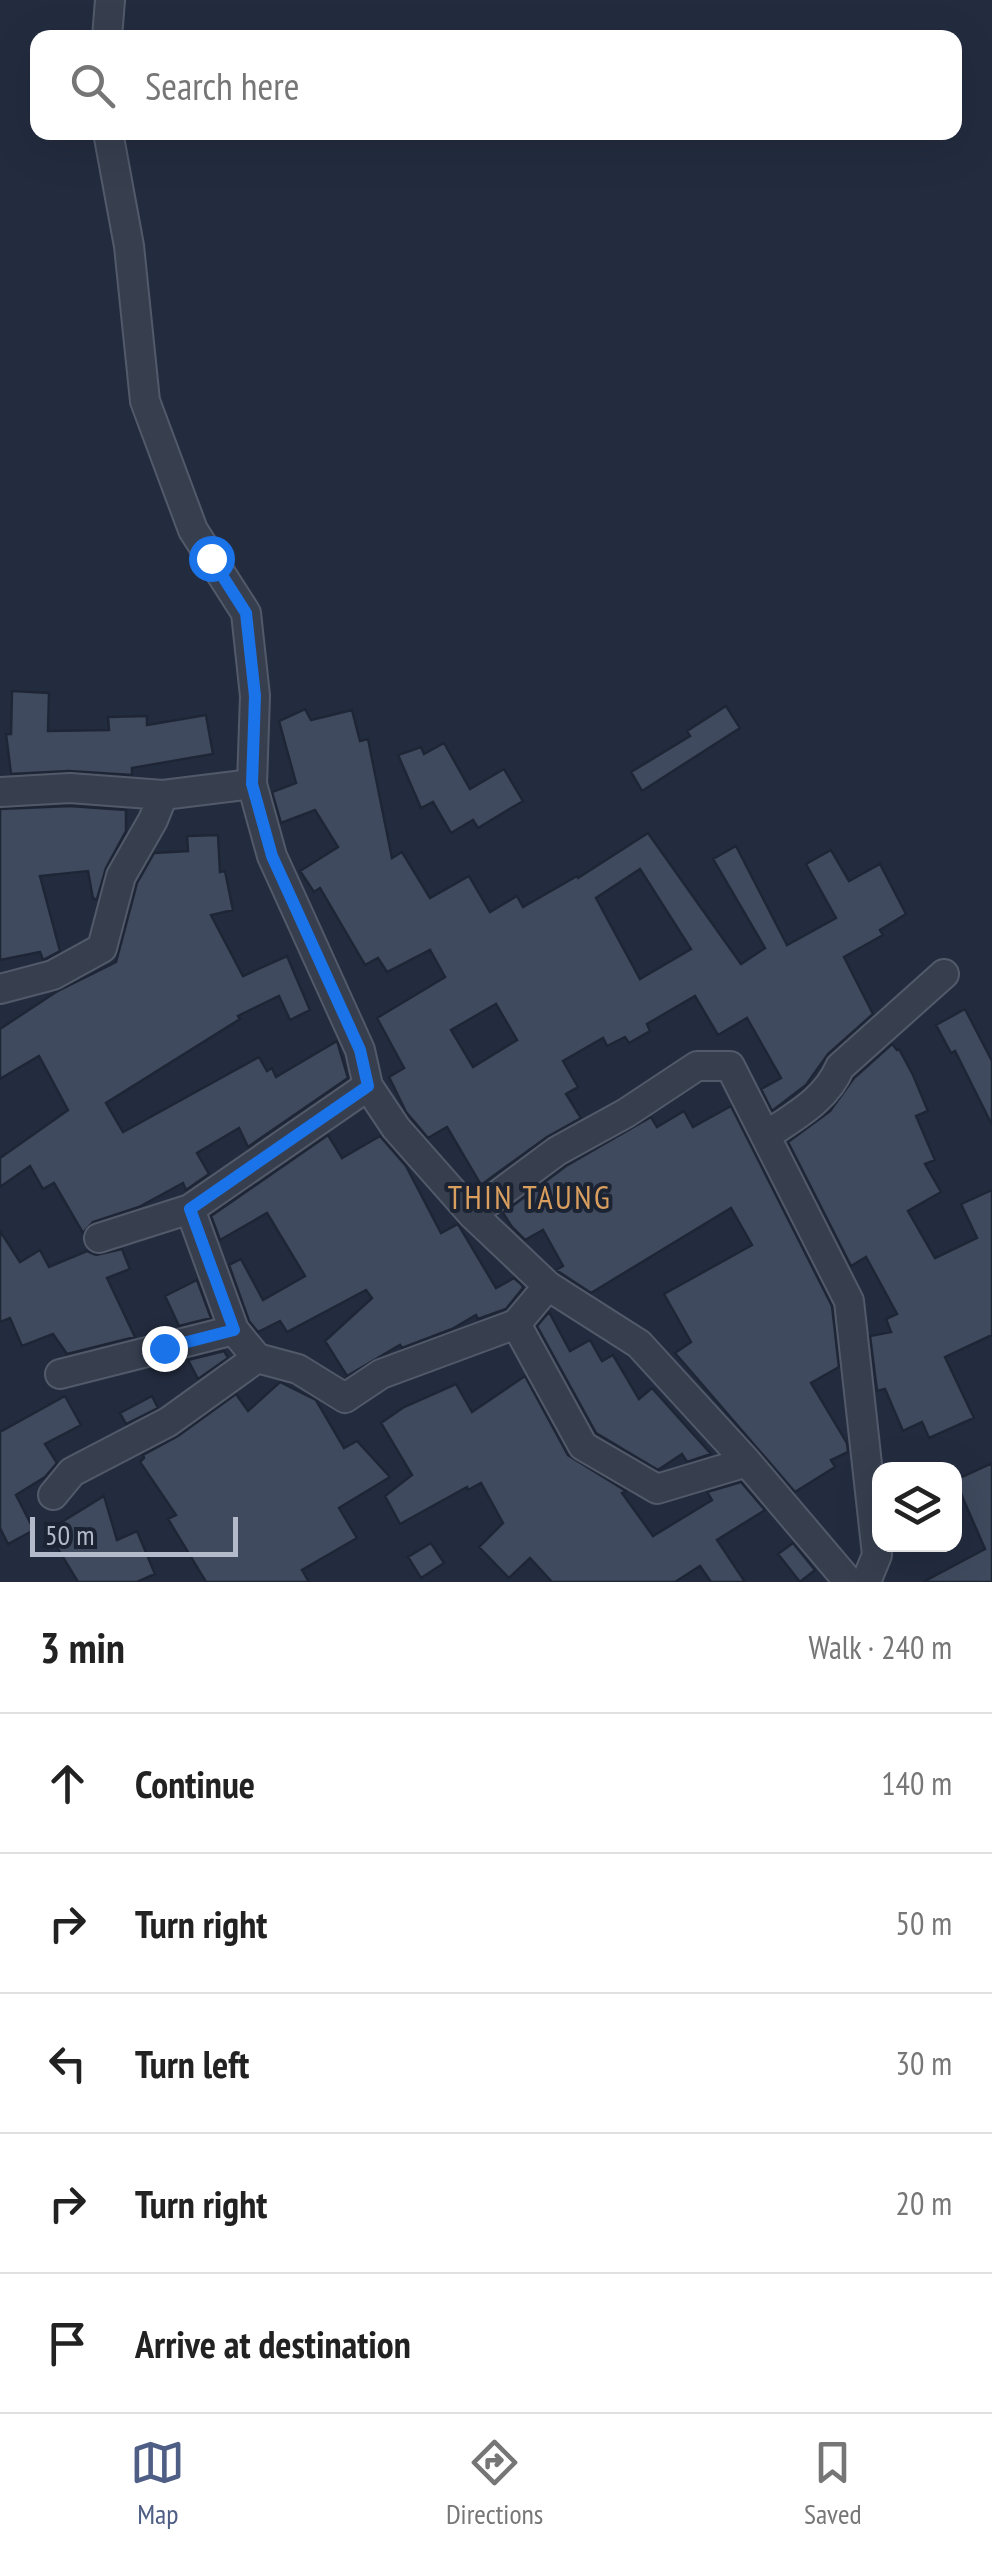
<!DOCTYPE html>
<meta charset="utf-8">
<style>
:root{--surface:#fff;--page:#f6f6f6;--text:#222;--muted:#767676;--line:#e0e0e0;--accent:#4f5e85}
body{margin:0;font-family:"PT Sans Narrow",sans-serif;background:var(--page);color:var(--text)}
.controls{position:absolute;right:30px;bottom:30px;display:grid;overflow:hidden;border-radius:20px;box-shadow:0 10px 40px #0002}
.controls button{width:90px;height:90px;display:grid;place-items:center;padding:0;border:0;border-bottom:2px solid var(--line);background:var(--surface);color:var(--text);font:50px sans-serif}
.scale{position:absolute;left:30px;bottom:25px;width:208px;box-sizing:border-box;padding-left:10px;border:5px solid #b3baca;border-top:0;font-size:28px;line-height:35px;white-space:nowrap;color:#b3baca;-webkit-text-stroke:8px #1c2434;paint-order:stroke}
.stop{position:absolute;width:30px;height:30px;margin:-22px;border:8px solid #1a73e8;border-radius:50%;background:#fff}
.stop.end{background:#1a73e8;border-color:#fff;box-shadow:0 2px 10px #0008}
.list{margin:0;padding:0;list-style:none}
h2{display:flex;justify-content:space-between;align-items:center;height:130px;margin:0;padding:0 40px;font-size:42px}
h2 small{font-size:32px;font-weight:400;color:var(--muted)}
.list li{display:grid;grid-template-columns:65px 1fr auto;gap:30px;align-items:center;box-sizing:border-box;height:140px;padding:0 40px;border-top:2px solid var(--line)}
.list b{display:block;font-size:38px;white-space:nowrap}
.list em{font-size:32px;font-style:normal;color:var(--muted)}
.icon{flex:none;width:55px;height:55px;fill:none;stroke:currentColor;stroke-width:2;stroke-linecap:round;stroke-linejoin:round}
.map{position:relative;flex:none;width:992px;height:1582px;overflow:hidden}
.search{position:absolute;background:var(--surface);box-shadow:0 10px 40px #0002;left:30px;right:30px;top:30px;height:110px;display:flex;align-items:center;gap:25px;box-sizing:border-box;padding:0 35px;border-radius:20px;color:var(--muted);font-size:38px}
.sheet{height:830px;background:var(--surface)}
nav{display:flex;justify-content:space-around;align-items:center;box-sizing:border-box;height:140px;border-top:2px solid var(--line);background:var(--surface);font-size:28px;color:var(--muted)}
nav a{display:grid;justify-items:center;gap:5px}
nav .on{color:var(--accent)}
.map>svg:first-child{display:block}
.building{fill:#3f4a5e;stroke:#1e2636;stroke-width:2.5;fill-rule:evenodd}
.lines{fill:none;stroke-linecap:round;stroke-linejoin:round}
.minor-casing{stroke:#525a6a;stroke-width:32}
.minor{stroke:#373f4f;stroke-width:28}
.route{stroke:#1a73e8;stroke-width:12}
.labels{text-anchor:middle;stroke-width:8;stroke-linejoin:round;paint-order:stroke}
.quarter-label{font-size:32px;letter-spacing:2.5px;fill:#da9f5e;stroke:#1c2434}
</style>
<div class="map">
<svg width="992" height="1582" viewBox="0 0 992 1582">
<rect width="100%" height="100%" fill="#232c3f"/>
<path class="building" d="M12 691 49 693 48 731 109 730 108 717 147 716V725L206 715 213 754 132 768V775L69 771 11 774 6 734H11Z
M726 706 740 728 642 791 631 772 690 736 687 731Z
M305 709 311 720 352 710 360 741 368 739 392 858 402 852 430 898 469 876 490 912 517 896 523 907 577 876 578 878 648 833 741 964 765 948 713 859 736 846 787 945 836 918 806 864 831 850 849 881 880 864 906 914 880 930 883 935 844 957 873 1014 828 1054 806 1085 772 1111 761 1089 781 1078 747 1018 718 1035 695 996 647 1024 650 1031 629 1043 625 1037 607 1046 603 1038 563 1061 578 1087 566 1094 581 1118 547 1137 481 1185 447 1127 428 1138 406 1112 389 1077 404 1068 377 1018 445 977 430 950 387 972 378 958 365 965 320 888 314 892 300 871 338 847 315 810 281 823 272 792 296 783 279 721ZM640 869 691 949 640 979 596 898ZM496 1004 517 1040 473 1067 451 1030Z
M444 743 470 789 504 769 523 801 478 828 473 820 451 833 433 802 421 808 398 755 421 747 424 754Z
M70 806 126 810V831L106 868 97 899H93L88 871 40 876 60 951 43 960 40 952 0 960V809Z
M218 835 220 872 225 871 233 910 211 915 243 976 287 956 310 1010 290 1020 279 996 238 1016 240 1019 106 1103 123 1132 259 1057 267 1071 272 1068 276 1077 337 1041 348 1078 248 1147 239 1128 197 1153 209 1174 186 1190 183 1183 139 1207 93 1222 83 1233 54 1183 43 1189 30 1166 0 1187V1158L68 1110 39 1056 0 1079V1029L56 992 116 962 137 883 154 853 188 851 187 836Z
M965 1009 992 1061V1125L955 1051 951 1053 936 1025Z
M892 1044 897 1050 899 1049 913 1075 928 1111 916 1116 935 1160 925 1164 941 1192 908 1211 935 1258 977 1238 961 1204 992 1190V1335L945 1357 974 1418 929 1438 922 1422 903 1431 885 1389 877 1391 870 1336 891 1332 886 1319 897 1314 866 1257 851 1266 788 1142 830 1111 854 1078Z
M731 1106 832 1306 839 1367 811 1383 847 1443 848 1452 831 1460 835 1467 795 1492 675 1353 691 1342 664 1294 752 1245 731 1208 591 1293 556 1270 563 1266 543 1230 525 1240 512 1227 503 1213 566 1166 651 1117 657 1127 684 1111 693 1127Z
M328 1135 342 1158 380 1136 406 1166 441 1233 458 1224 496 1288 514 1278 522 1285 523 1288 506 1309 478 1319 476 1315 452 1329 402 1348 400 1345 347 1376 325 1341 372 1298 366 1290 287 1332 280 1321 258 1332 249 1321 229 1265 241 1259 263 1300 305 1276 267 1213 220 1240 211 1216Z
M0 1231 20 1262 40 1250 49 1267 87 1251 96 1255 122 1249 130 1269 107 1278 135 1337 67 1354 53 1334 22 1346 10 1318 0 1322Z
M197 1280 211 1318 179 1326 165 1296Z
M549 1312 570 1351 590 1340 602 1361 613 1355 639 1399 652 1388 711 1454 687 1462 682 1454 658 1470 596 1433 537 1326Z
M224 1351 228 1358 198 1379 188 1360Z
M525 1376 568 1455 626 1491 622 1493 653 1536 712 1500 707 1492 741 1482 765 1510 717 1540 745 1582H711L700 1566 675 1582H552L530 1558 509 1578 479 1547 503 1523 481 1483 468 1490 467 1487 400 1524 385 1496 412 1475 381 1423 404 1407 456 1384 472 1412Z
M280 1382 316 1400 344 1448 357 1441 390 1477 339 1508 357 1538 302 1570 309 1582H206L168 1519 176 1515 140 1462 144 1458 143 1455 178 1436 236 1394 248 1411Z
M65 1396 81 1425 45 1444 57 1463 45 1477 16 1495 34 1530 8 1544 0 1528V1432Z
M152 1396 158 1408 126 1424 120 1413Z
M992 1463V1582H923L985 1549 955 1480Z
M104 1496 117 1540 137 1531 155 1574 137 1582H78L47 1531Z
M431 1543 444 1563 421 1578 408 1557Z
M793 1543 815 1570 800 1582 778 1554Z"/>
<g class="lines">
<defs>
<path id="minor" d="M107 38 110 0
M252 784 272 856 360 1050 368 1086 396 1128 472 1214 548 1286 639 1344 747 1462 849 1582
M0 792 70 788 163 795 252 784 255 696 246 613 193 530 145 401 129 246 108 132
M0 989 53 975 102 948 121 876 153 820 163 795
M767 1135C795 1116 826 1100 840 1067L944 974
M190 1209 234 1330 257 1358 298 1369 345 1398 381 1374 516 1324
M472 1214 557 1151 626 1113 697 1066H730L849 1301 877 1555 866 1582
M99 1238 190 1209 368 1086
M548 1286 516 1324 583 1446 657 1489 747 1462
M60 1374 234 1330
M53 1495 72 1472 168 1422 257 1358"/>
</defs>
<use href="#minor" class="minor-casing"/>
<use href="#minor" class="minor"/>
</g>
<g class="lines">
<path class="route" d="M164 1348 234 1330 190 1209 368 1086 360 1050 272 856 252 784 255 696 246 613 211 558"/>
</g>
<g class="labels">
<g class="quarter-label">
<text x="530" y="1209">THIN TAUNG</text>
</g>
</g>
</svg>
<div class="controls">
<button><svg class="icon" aria-label="layers" viewBox="0 0 24 24"><path d="M12 4l9 5-9 5-9-5zM3 14l9 5 9-5"/></svg></button>
</div>
<div class="scale">50 m</div>
<div class="stop" style="left:211px;top:558px"></div>
<div class="stop end" style="left:164px;top:1348px"></div>
<div class="search"><svg class="icon" aria-label="search" viewBox="0 0 24 24"><circle cx="10" cy="10" r="6"/><path d="M15 15l6 6"/></svg>Search here</div>
</div>
<section class="sheet">
<h2>3 min<small>Walk · 240 m</small></h2>
<ul class="list">
<li><svg class="icon" aria-label="ahead" viewBox="0 0 24 24"><path d="M12 20V5M6 11l6-6 6 6"/></svg><div><b>Continue</b></div><em>140 m</em></li>
<li><svg class="icon" aria-label="right" viewBox="0 0 24 24"><path d="M7 20v-9h11M14 6l5 5-5 5"/></svg><div><b>Turn right</b></div><em>50 m</em></li>
<li><svg class="icon" aria-label="left" viewBox="0 0 24 24"><path d="M17 20v-9H6M10 6l-5 5 5 5"/></svg><div><b>Turn left</b></div><em>30 m</em></li>
<li><svg class="icon" aria-label="right" viewBox="0 0 24 24"><path d="M7 20v-9h11M14 6l5 5-5 5"/></svg><div><b>Turn right</b></div><em>20 m</em></li>
<li><svg class="icon" aria-label="arrive" viewBox="0 0 24 24"><path d="M6 21V4h12l-3 4 3 4H6"/></svg><div><b>Arrive at destination</b></div></li>
</ul>
</section>
<nav>
<a class="on"><svg class="icon" aria-label="map" viewBox="0 0 24 24"><path d="M3 6l6-2 6 2 6-2v14l-6 2-6-2-6 2zM9 4v14M15 6v14"/></svg>Map</a>
<a><svg class="icon" aria-label="directions" viewBox="0 0 24 24"><path d="M12 3l9 9-9 9-9-9zM9 14v-3h6M13 9l2 2-2 2"/></svg>Directions</a>
<a><svg class="icon" aria-label="saved" viewBox="0 0 24 24"><path d="M7 4h10v16l-5-4-5 4z"/></svg>Saved</a>
</nav>
